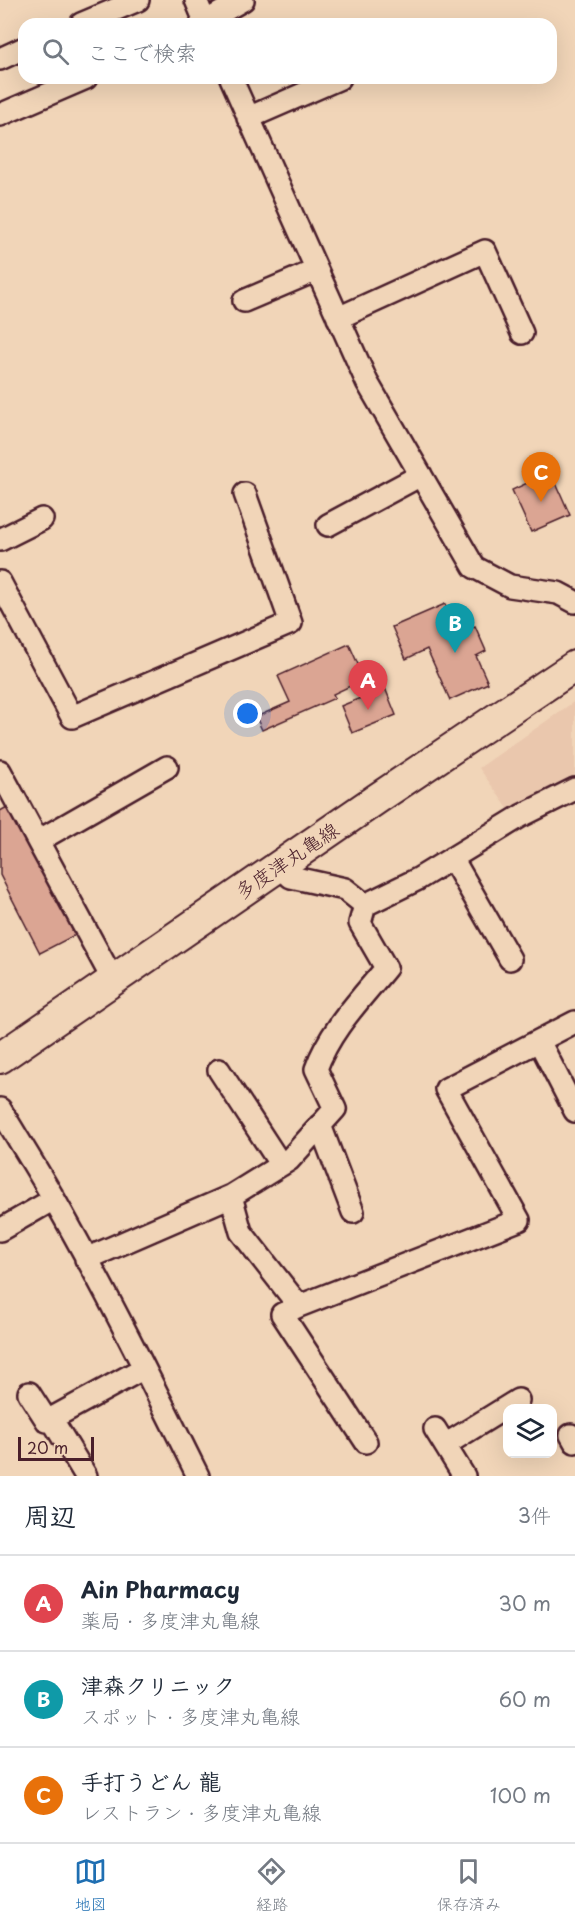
<!DOCTYPE html>
<html lang="ja">
<meta charset="utf-8">
<style>
:root{--surface:#fff;--page:#f2f2f3;--text:#1f2937;--muted:#747a83;--line:#e0e1e3;--accent:#1f6fb2}
body{margin:0;font-family:"Playpen Sans","Klee One",sans-serif;background:var(--page);color:var(--text)}
.controls{position:absolute;right:18px;bottom:18px;display:grid;overflow:hidden;border-radius:12px;box-shadow:0 6px 24px #0002}
.controls button{width:54px;height:54px;display:grid;place-items:center;padding:0;border:0;border-bottom:2px solid var(--line);background:var(--surface);color:var(--text);font:30px sans-serif}
.scale{position:absolute;left:18px;bottom:15px;width:76px;box-sizing:border-box;padding-left:6px;border:3px solid #4a1f2b;border-top:0;font-size:16px;line-height:21px;white-space:nowrap;color:#4a1f2b;-webkit-text-stroke:4px #f1d5b8;paint-order:stroke}
.you{position:absolute;left:248px;top:714px;width:21px;height:21px;margin:-15px;border:4px solid #fff;border-radius:50%;background:#1a73e8;box-shadow:0 0 0 9px #1a73e833}
.badge{display:grid;place-items:center;width:39px;height:39px;border-radius:50%;background:var(--accent);color:#fff;font-size:20px;font-weight:700}
.pin{position:absolute;translate:-50% -50px;filter:drop-shadow(0 2px 3px #0008)}
.pin::after{content:'';position:absolute;top:32px;width:21px;height:18px;background:inherit;clip-path:polygon(0 0,100% 0,50% 100%)}
.list{margin:0;padding:0;list-style:none}
h2{display:flex;justify-content:space-between;align-items:center;height:78px;margin:0;padding:0 24px;font-size:26px}
h2 small{font-size:20px;font-weight:400;color:var(--muted)}
.list li{display:grid;grid-template-columns:39px 1fr auto;gap:18px;align-items:center;box-sizing:border-box;height:96px;padding:0 24px;border-top:2px solid var(--line)}
.list b{display:block;font-size:22px;white-space:nowrap}
.list p{margin:0;font-size:20px;white-space:nowrap;color:var(--muted)}
.list em{font-size:20px;font-style:normal;color:var(--muted)}
.icon{flex:none;width:33px;height:33px;fill:none;stroke:currentColor;stroke-width:2;stroke-linecap:round;stroke-linejoin:round}
.map{position:relative;flex:none;width:575px;height:1476px;overflow:hidden}
.search{position:absolute;background:var(--surface);box-shadow:0 6px 24px #0002;left:18px;right:18px;top:18px;height:66px;display:flex;align-items:center;gap:15px;box-sizing:border-box;padding:0 21px;border-radius:18px;color:var(--muted);font-size:22px}
.sheet{height:366px;background:var(--surface)}
nav{display:flex;justify-content:space-around;align-items:center;box-sizing:border-box;height:84px;border-top:2px solid var(--line);background:var(--surface);font-size:16px;color:var(--muted)}
nav a{display:grid;justify-items:center;gap:3px}
nav .on{color:var(--accent)}
.map>svg:first-child{display:block}
.built{fill:#eac7ad}
.building{fill:#dba593;stroke:#4a1f2b;stroke-width:1.5}
.lines{fill:none;stroke-linecap:round;stroke-linejoin:round}
.minor-casing{stroke:#4a1f2b;stroke-width:26}
.secondary-casing{stroke:#4a1f2b;stroke-width:34}
.minor{stroke:#f1d5b8;stroke-width:21}
.secondary{stroke:#f1d5b8;stroke-width:30}
.labels{text-anchor:middle;stroke-width:4.5;stroke-linejoin:round;paint-order:stroke}
.street-label{font-size:20px;fill:#4a1f2b;stroke:#f1d5b8}
</style>
<div class="map">
<svg width="575" height="1476" viewBox="0 0 575 1476">
<rect width="100%" height="100%" fill="#f1d5b8"/>
<filter id="ink" filterUnits="userSpaceOnUse"><feTurbulence type="fractalNoise" baseFrequency=".0167" numOctaves="2"/><feDisplacementMap in="SourceGraphic" scale="12" xChannelSelector="R" yChannelSelector="G"/><feConvolveMatrix kernelMatrix="1 2 1 2 8 2 1 2 1" color-interpolation-filters="sRGB"/></filter>
<g filter="url(#ink)">
<path class="built" d="M575 701V784L514 817 479 768Z"/>
<path class="building" d="M551 472 570 515 531 532 512 490Z
M445 604 458 633 475 626 486 651 476 656 488 683 450 700 427 649 406 659 392 627Z
M349 644 361 671 357 673 361 681 333 694 335 698 262 730 256 717 290 702 278 676Z
M385 688 396 715 352 733 341 706Z
M9 806 75 935 40 953 0 875V811Z"/>
<g class="lines">
<defs>
<path id="minor" d="M196 0 206 24
M81 24 138 0
M201 24 243 0
M0 59 24 48
M231 78 367 382 474 567 510 586 558 593 575 602
M0 115 86 78
M248 118 340 78
M244 301 317 270
M338 318 485 251 522 333
M328 525 421 475
M0 540 42 519
M0 582 72 717 291 623 245 494
M0 771 113 980
M38 841 167 767
M452 858 510 959
M280 866 291 877 345 889 365 905
M539 1041 575 1111
M219 1070 281 1165
M0 1109C18 1139 37 1169 54 1199 106 1290 152 1383 198 1476
M320 1125 353 1212
M231 1196 241 1232 299 1306 282 1314 366 1442
M0 1230 54 1199
M86 1259 231 1196 289 1160 335 1109 316 1069C330 1030 360 1000 386 968L360 923 365 905 418 879 521 816 575 789
M299 1306 519 1220 446 1089 575 1022
M29 1393 47 1421 144 1368
M51 1418 86 1476
M435 1429 464 1476
M571 1435 575 1442
M445 1445 518 1400"/>
<path id="secondary" d="M0 1058 378 798 575 666"/>
</defs>
<use href="#minor" class="minor-casing"/>
<use href="#secondary" class="secondary-casing"/>
<use href="#minor" class="minor"/>
<use href="#secondary" class="secondary"/>
</g>
</g>
<g class="labels">
<g class="street-label">
<text transform="translate(287 861) rotate(-34)" y="7">多度津丸亀線</text>
</g>
</g>
</svg>
<div class="controls">
<button><svg class="icon" aria-label="layers" viewBox="0 0 24 24"><path d="M12 4l9 5-9 5-9-5zM3 14l9 5 9-5"/></svg></button>
</div>
<div class="scale">20 m</div>
<div class="you"></div>
<div class="pin badge" style="left:368px;top:710px;background:#e0444e">A</div>
<div class="pin badge" style="left:455px;top:653px;background:#0f9aa8">B</div>
<div class="pin badge" style="left:541px;top:502px;background:#e8710a">C</div>
<div class="search"><svg class="icon" aria-label="search" viewBox="0 0 24 24"><circle cx="10" cy="10" r="6"/><path d="M15 15l6 6"/></svg>ここで検索</div>
</div>
<section class="sheet">
<h2>周辺<small>3件</small></h2>
<ul class="list">
<li><span class="badge" style="background:#e0444e">A</span><div><b>Ain Pharmacy</b><p>薬局 · 多度津丸亀線</p></div><em>30 m</em></li>
<li><span class="badge" style="background:#0f9aa8">B</span><div><b>津森クリニック</b><p>スポット · 多度津丸亀線</p></div><em>60 m</em></li>
<li><span class="badge" style="background:#e8710a">C</span><div><b>手打うどん 龍</b><p>レストラン · 多度津丸亀線</p></div><em>100 m</em></li>
</ul>
</section>
<nav>
<a class="on"><svg class="icon" aria-label="map" viewBox="0 0 24 24"><path d="M3 6l6-2 6 2 6-2v14l-6 2-6-2-6 2zM9 4v14M15 6v14"/></svg>地図</a>
<a><svg class="icon" aria-label="directions" viewBox="0 0 24 24"><path d="M12 3l9 9-9 9-9-9zM9 14v-3h6M13 9l2 2-2 2"/></svg>経路</a>
<a><svg class="icon" aria-label="saved" viewBox="0 0 24 24"><path d="M7 4h10v16l-5-4-5 4z"/></svg>保存済み</a>
</nav>
